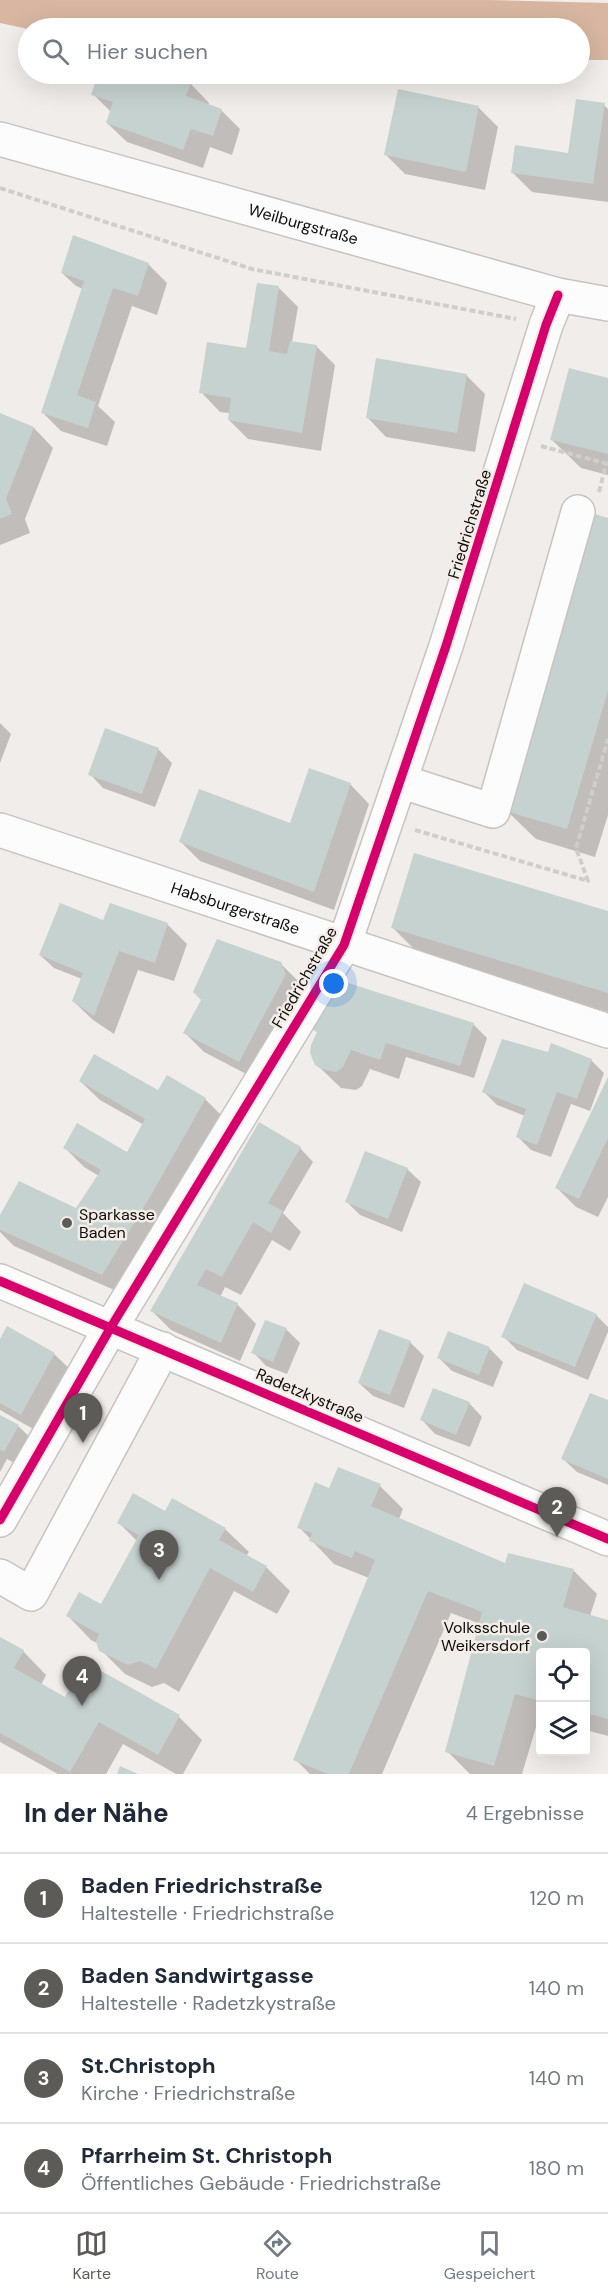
<!DOCTYPE html>
<html lang="de">
<meta charset="utf-8">
<style>
:root{--surface:#fff;--page:#f2f2f3;--text:#1f2937;--muted:#747a83;--line:#e0e1e3;--accent:#5d5b58}
body{margin:0;font-family:"DM Sans",sans-serif;background:var(--page);color:var(--text)}
.controls{position:absolute;right:18px;bottom:18px;display:grid;overflow:hidden;border-radius:6px;box-shadow:0 6px 24px #0002}
.controls button{width:54px;height:54px;display:grid;place-items:center;padding:0;border:0;border-bottom:2px solid var(--line);background:var(--surface);color:var(--text);font:30px sans-serif}
.you{position:absolute;left:334px;top:984px;width:21px;height:21px;margin:-15px;border:4px solid #fff;border-radius:50%;background:#1a73e8;box-shadow:0 0 0 9px #1a73e833}
.badge{display:grid;place-items:center;width:39px;height:39px;border-radius:50%;background:var(--accent);color:#fff;font-size:20px;font-weight:700}
.pin{position:absolute;translate:-50% -50px;filter:drop-shadow(0 2px 3px #0008)}
.pin::after{content:'';position:absolute;top:32px;width:21px;height:18px;background:inherit;clip-path:polygon(0 0,100% 0,50% 100%)}
.list{margin:0;padding:0;list-style:none}
h2{display:flex;justify-content:space-between;align-items:center;height:78px;margin:0;padding:0 24px;font-size:26px}
h2 small{font-size:20px;font-weight:400;color:var(--muted)}
.list li{display:grid;grid-template-columns:39px 1fr auto;gap:18px;align-items:center;box-sizing:border-box;height:90px;padding:0 24px;border-top:2px solid var(--line)}
.list b{display:block;font-size:22px;white-space:nowrap}
.list p{margin:0;font-size:20px;white-space:nowrap;color:var(--muted)}
.list em{font-size:20px;font-style:normal;color:var(--muted)}
.icon{flex:none;width:33px;height:33px;fill:none;stroke:currentColor;stroke-width:2;stroke-linecap:round;stroke-linejoin:round}
.map{position:relative;flex:none;width:608px;height:1774px;overflow:hidden}
.search{position:absolute;background:var(--surface);box-shadow:0 6px 24px #0002;left:18px;right:18px;top:18px;height:66px;display:flex;align-items:center;gap:15px;box-sizing:border-box;padding:0 21px;border-radius:33px;color:var(--muted);font-size:22px}
.sheet{height:438px;background:var(--surface)}
nav{display:flex;justify-content:space-around;align-items:center;box-sizing:border-box;height:84px;border-top:2px solid var(--line);background:var(--surface);font-size:16px;color:var(--muted)}
nav a{display:grid;justify-items:center;gap:3px}
nav .on{color:var(--accent)}
.map>svg:first-child{display:block}
.water{fill:#d8b6a1}
.shadow{fill:#0003}
.building{fill:#c6d2d0}
.lines{fill:none;stroke-linecap:round;stroke-linejoin:round}
.minor-casing{stroke:#c7c3c1;stroke-width:36}
.path{stroke:#cfcecc;stroke-width:4;stroke-dasharray:6 3;stroke-linecap:butt}
.minor{stroke:#fdfcfc;stroke-width:33}
.cycleway-casing{stroke:#f4ece7;stroke-width:13}
.cycleway{stroke:#d6006c;stroke-width:9}
.poi-dot{fill:#5d5b58;stroke:#f4ece7;stroke-width:2}
.labels{text-anchor:middle;stroke-width:5;stroke-linejoin:round;paint-order:stroke}
.street-label{font-size:16px;fill:#0e0c0a;stroke:#f4ece7}
.poi-label{font-size:16px;fill:#0e0c0a;stroke:#f4ece7;text-anchor:start}
</style>
<div class="map">
<svg width="608" height="1774" viewBox="0 0 608 1774">
<rect width="100%" height="100%" fill="#f1edea"/>
<path class="water" d="M0 0H490L608 3V60H580V28L28 29 0 23Z"/>
<path class="shadow" d="M100 74H114L141 83 145 74H161L190 83 209 103 208 106 221 110 240 129 232 155 210 147 203 168 127 142 107 123 111 112 93 94Z
M604 105 608 109V202L532 192 512 172 569 154Z
M478 107 498 127 485 190 405 174 386 155Z
M148 264 167 283 157 315 132 306 98 406 115 422 107 446 61 431 42 412 83 289 76 286 62 273Z
M279 288 298 307 292 342 316 346 335 365 321 451 248 439 229 420 230 413 220 412 201 392 248 350Z
M466 375 485 394 475 452 386 437 367 417Z
M608 380V475L581 468 552 440Z
M0 415 34 428 53 448 25 519 30 533 0 545Z
M608 519V815L595 857 536 839 507 811Z
M0 723 11 734 0 763Z
M158 749 172 763 155 807 103 788 90 774Z
M350 784 369 804 334 910 200 861 181 842 291 825Z
M608 913V1012L422 957 393 928Z
M167 924 187 944 174 981 138 970 114 1034 93 1020 73 1001 82 979 54 968 40 955Z
M280 963 300 983 304 994 258 1080 204 1052 185 1033Z
M335 988 473 1024 487 1038 474 1078 406 1057 399 1079 370 1069 362 1086 356 1090 341 1088 316 1064Z
M548 1054 591 1060 604 1073 590 1111 571 1104 551 1157 531 1150 518 1137 525 1116 497 1105 484 1092Z
M608 1080V1197L598 1217 576 1207 557 1188Z
M80 1081 205 1099 224 1118 121 1293 14 1246 0 1232V1218L77 1210 99 1176 84 1167 65 1148 128 1154 144 1125 100 1100Z
M300 1148 313 1162 283 1213 301 1232 290 1251 272 1240 241 1295 225 1287 220 1297 237 1304 256 1324 240 1361 171 1330 152 1311Z
M407 1169 421 1182 402 1232 360 1215 347 1202Z
M596 1315 608 1327V1332L588 1380 517 1350 503 1336Z
M8 1328 54 1354 74 1373 40 1433 0 1410V1342Z
M286 1329 300 1343 287 1374 266 1366 253 1352Z
M449 1332 490 1349 503 1362 493 1387 452 1371 439 1358Z
M410 1342 424 1356 404 1408 373 1396 359 1383Z
M608 1402V1485L577 1472 563 1459Z
M469 1403 482 1417 470 1447 435 1434 422 1420Z
M0 1416 18 1426 32 1439 18 1465 7 1459 0 1472Z
M380 1486 403 1509 399 1519 506 1565 509 1554 574 1571 597 1594 590 1616 608 1621V1736L586 1730V1652H540V1717H539L522 1774H470L447 1751 480 1624 451 1613 382 1774H310L295 1759 369 1578 334 1564 299 1527 330 1490Z
M166 1513 225 1529 249 1552 246 1556 266 1567 290 1591 277 1614 234 1591 179 1692 164 1683 152 1687 125 1674 101 1650 99 1644 91 1640 68 1616 102 1606 137 1541 119 1523Z
M0 1638 23 1651 46 1675 41 1685 66 1699 179 1717 202 1740 183 1774H176L123 1744 106 1774H58L0 1742Z"/>
<path class="building" d="M98 74H119L141 81 143 74H166L191 82 186 96 222 109 213 136 191 129 183 150 106 123 113 102 91 95Z
M398 89 479 106 466 172 384 155Z
M576 99 605 103 593 184 511 173 515 145 568 153Z
M73 235 149 263 138 296 113 288 77 395 96 402 88 428 41 413 84 281 61 273Z
M257 283 279 286 269 351 287 354 290 341 317 345 302 433 228 420 231 398 199 393 207 342 246 348Z
M376 358 467 374 457 433 366 418Z
M569 368 608 378V454L550 440Z
M0 413 34 427 6 499 12 514 0 519Z
M595 514 608 518V691L567 829 505 811Z
M105 728 159 748 142 794 88 775Z
M309 768 351 783 314 892 179 842 199 789 290 823Z
M414 853 608 911V993L391 928Z
M60 903 103 920 110 903 168 923 155 963 119 951 94 1016 72 1001 83 973 39 955Z
M217 939 281 962 286 974 239 1062 183 1033 201 1000 193 992Z
M348 983 474 1023 460 1066 386 1043 380 1060 351 1050 343 1067 336 1072 321 1069 315 1065 310 1053 311 1045 317 1032 313 1030 334 987Z
M502 1039 548 1052 551 1043 592 1059 577 1099 557 1092 537 1145 516 1137 526 1109 482 1092Z
M94 1054 158 1090 167 1075 206 1098 150 1197 102 1275 0 1230V1215L19 1181 76 1208 101 1170 63 1148 77 1123 127 1152 145 1119 79 1081Z
M608 1077V1138L579 1199 555 1188Z
M259 1122 301 1147 268 1203 283 1211 271 1233 253 1222 222 1277 206 1269 197 1285 238 1303 221 1343 150 1311Z
M365 1151 408 1168 388 1219 345 1202Z
M524 1283 597 1314 575 1367 501 1337Z
M265 1320 287 1328 273 1362 251 1353Z
M7 1326 55 1353 21 1415 0 1403V1339Z
M379 1329 411 1341 390 1395 358 1383Z
M448 1331 490 1347 479 1375 437 1358Z
M433 1388 470 1402 456 1435 420 1420Z
M590 1393 608 1400V1479L561 1459Z
M0 1415 19 1425 4 1452 0 1450Z
M338 1467 381 1484 371 1506 505 1563 508 1553 574 1569 563 1607 608 1620V1719L586 1713V1652H540V1701L515 1694 494 1766 445 1752 482 1612 428 1591 349 1774H328L293 1760 375 1560 355 1551 352 1558 309 1541 312 1533 297 1528 315 1482 329 1488Z
M133 1493 165 1511 172 1498 226 1528 219 1540 267 1566 253 1592 210 1568 156 1669 140 1661 128 1665 99 1651 96 1641 99 1634 66 1616 79 1592 101 1604 139 1535 117 1523Z
M0 1637 24 1650 14 1668 65 1697 85 1662 180 1715 158 1755 99 1722 70 1772 0 1733Z
M120 1766 138 1774H117Z"/>
<g class="lines">
<defs>
<g id="minor">
<path id="s1" d="M0 139 558 295 608 304"/>
<path d="M400 781 493 811 578 512"/>
<path id="s2" d="M0 830 608 1031"/>
<path d="M0 1281 608 1539"/>
<path d="M0 1520 111 1327 344 945 446 646 546 325 558 295"/>
<path d="M0 1576 31 1594 163 1349"/>
</g>
</defs>
<use href="#minor" class="minor-casing"/>
<path class="path" d="M0 188 252 269 516 319
M541 446 608 464
M599 492 606 464
M415 830 588 881 576 848 608 739"/>
<use href="#minor" class="minor"/>
<defs>
<path id="cycleway" d="M0 1281 608 1539
M0 1520 111 1327 344 945 446 646 546 325 558 295"/>
</defs>
<use href="#cycleway" class="cycleway-casing"/>
<use href="#cycleway" class="cycleway"/>
</g>
<g class="poi-dot">
<circle cx="67" cy="1223" r="6"/>
<circle cx="542" cy="1636" r="6"/>
</g>
<g class="labels">
<g class="street-label">
<text dy="6" stroke="none"><textPath href="#s1" startOffset="315">Weilburgstraße</textPath></text>
<text transform="translate(469 524) rotate(-73)" y="6">Friedrichstraße</text>
<text dy="6" stroke="none"><textPath href="#s2" startOffset="248">Habsburgerstraße</textPath></text>
<text transform="translate(304 977) rotate(-60)" y="6">Friedrichstraße</text>
<text transform="translate(310 1395) rotate(23)" y="6">Radetzkystraße</text>
</g>
<g class="poi-label">
<text x="79" y="1220">Sparkasse<tspan x="79" dy="18">Baden</tspan></text>
<text x="530" y="1633" text-anchor="end">Volksschule<tspan x="530" dy="18">Weikersdorf</tspan></text>
</g>
</g>
</svg>
<div class="controls">
<button><svg class="icon" aria-label="locate" viewBox="0 0 24 24"><circle cx="12" cy="12" r="6"/><path d="M12 2v4M12 18v4M2 12h4M18 12h4"/></svg></button>
<button><svg class="icon" aria-label="layers" viewBox="0 0 24 24"><path d="M12 4l9 5-9 5-9-5zM3 14l9 5 9-5"/></svg></button>
</div>
<div class="you"></div>
<div class="pin badge" style="left:83px;top:1443px">1</div>
<div class="pin badge" style="left:557px;top:1537px">2</div>
<div class="pin badge" style="left:159px;top:1580px">3</div>
<div class="pin badge" style="left:82px;top:1706px">4</div>
<div class="search"><svg class="icon" aria-label="search" viewBox="0 0 24 24"><circle cx="10" cy="10" r="6"/><path d="M15 15l6 6"/></svg>Hier suchen</div>
</div>
<section class="sheet">
<h2>In der Nähe<small>4 Ergebnisse</small></h2>
<ul class="list">
<li><span class="badge">1</span><div><b>Baden Friedrichstraße</b><p>Haltestelle · Friedrichstraße</p></div><em>120 m</em></li>
<li><span class="badge">2</span><div><b>Baden Sandwirtgasse</b><p>Haltestelle · Radetzkystraße</p></div><em>140 m</em></li>
<li><span class="badge">3</span><div><b>St.Christoph</b><p>Kirche · Friedrichstraße</p></div><em>140 m</em></li>
<li><span class="badge">4</span><div><b>Pfarrheim St. Christoph</b><p>Öffentliches Gebäude · Friedrichstraße</p></div><em>180 m</em></li>
</ul>
</section>
<nav>
<a class="on"><svg class="icon" aria-label="map" viewBox="0 0 24 24"><path d="M3 6l6-2 6 2 6-2v14l-6 2-6-2-6 2zM9 4v14M15 6v14"/></svg>Karte</a>
<a><svg class="icon" aria-label="directions" viewBox="0 0 24 24"><path d="M12 3l9 9-9 9-9-9zM9 14v-3h6M13 9l2 2-2 2"/></svg>Route</a>
<a><svg class="icon" aria-label="saved" viewBox="0 0 24 24"><path d="M7 4h10v16l-5-4-5 4z"/></svg>Gespeichert</a>
</nav>
